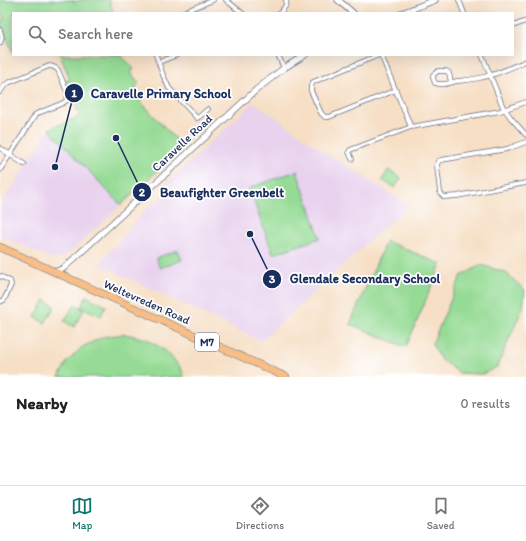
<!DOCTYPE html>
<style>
:root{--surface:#fff;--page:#f2f2f2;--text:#222;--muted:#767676;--line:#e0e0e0;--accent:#0f766e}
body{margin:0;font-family:Itim,sans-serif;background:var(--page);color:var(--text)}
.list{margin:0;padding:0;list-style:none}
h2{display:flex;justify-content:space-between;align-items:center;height:52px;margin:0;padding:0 16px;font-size:17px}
h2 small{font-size:13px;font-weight:400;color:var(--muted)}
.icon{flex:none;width:22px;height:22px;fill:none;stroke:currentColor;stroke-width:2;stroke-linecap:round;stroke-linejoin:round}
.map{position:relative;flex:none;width:526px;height:377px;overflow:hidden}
.search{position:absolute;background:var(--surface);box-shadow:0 4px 16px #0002;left:12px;right:12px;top:12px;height:44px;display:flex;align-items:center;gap:10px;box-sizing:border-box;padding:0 14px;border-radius:0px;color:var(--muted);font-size:15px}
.sheet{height:108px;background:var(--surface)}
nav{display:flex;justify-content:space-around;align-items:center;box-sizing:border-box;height:56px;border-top:1px solid var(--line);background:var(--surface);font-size:11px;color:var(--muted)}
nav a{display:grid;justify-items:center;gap:2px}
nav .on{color:var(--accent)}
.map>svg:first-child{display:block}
.built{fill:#e8d2ee}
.green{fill:#96db95;stroke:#58857a}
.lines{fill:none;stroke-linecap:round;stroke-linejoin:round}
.minor-casing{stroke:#686d82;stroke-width:5.5}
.tertiary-casing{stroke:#686d82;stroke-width:7}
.primary-casing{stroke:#686d82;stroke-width:8}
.minor{stroke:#fff;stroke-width:4}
.tertiary{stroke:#fff;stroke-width:5.5}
.primary{stroke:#f7be87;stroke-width:7}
.labels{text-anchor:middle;stroke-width:3.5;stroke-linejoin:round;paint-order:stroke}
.shield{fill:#fff;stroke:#5f6d8e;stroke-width:1}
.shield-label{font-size:11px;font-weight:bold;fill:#1b2f5e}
.street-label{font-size:12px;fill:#1b2f5e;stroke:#fff}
.leader{fill:none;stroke:#1b2f5e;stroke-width:1.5}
.callout-dot{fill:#1b2f5e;stroke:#fff;stroke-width:1.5}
.mark-label{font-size:12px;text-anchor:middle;font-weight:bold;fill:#fff}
.callout-label{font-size:13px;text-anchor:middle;font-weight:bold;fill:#1b2f5e;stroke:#fff;stroke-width:3.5;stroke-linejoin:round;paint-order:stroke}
</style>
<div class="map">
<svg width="526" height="377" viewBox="0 0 526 377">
<rect width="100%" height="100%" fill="#fff"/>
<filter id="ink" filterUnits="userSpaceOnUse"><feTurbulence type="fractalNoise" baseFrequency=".025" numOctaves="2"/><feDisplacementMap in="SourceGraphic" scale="8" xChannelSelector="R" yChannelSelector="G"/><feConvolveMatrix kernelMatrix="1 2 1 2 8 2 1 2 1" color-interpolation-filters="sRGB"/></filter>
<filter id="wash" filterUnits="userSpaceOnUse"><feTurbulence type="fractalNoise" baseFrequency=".012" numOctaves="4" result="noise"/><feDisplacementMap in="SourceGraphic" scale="16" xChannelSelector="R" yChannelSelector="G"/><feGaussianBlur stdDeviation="0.9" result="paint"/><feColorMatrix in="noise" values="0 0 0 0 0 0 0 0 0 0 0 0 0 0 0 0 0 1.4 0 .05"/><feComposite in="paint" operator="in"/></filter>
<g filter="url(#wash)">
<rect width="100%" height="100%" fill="#f6dfc5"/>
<path class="built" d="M254 102 330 156 408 205 261 341 99 264 154 200 157 203 164 195V186Z
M49 129 121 205 65 257 53 259 0 235V206Z"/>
<path class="green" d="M0 0H73L74 2 80 0H109L114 13H13V53L0 22 4 20 0 10Z
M60 55H121L134 69 131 73 139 83 135 87 144 96 140 101 183 147 121 205 49 129 80 116 66 81 70 79Z
M388 170 401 178 395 188 382 180Z
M297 171 320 238 273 254 249 188Z
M386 241 441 264 406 347 350 324Z
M178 250 182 260 160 268 156 258Z
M481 265 505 272 525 290 523 307 497 367 482 374 460 373 441 360 432 344 461 276Z
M86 296 106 306 101 316 81 307Z
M45 300 55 306 45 323 35 317Z
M75 304 84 310 74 327 64 321Z
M125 334 147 339 166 351 181 368 184 377H59L67 362 82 347 103 337Z"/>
</g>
<g filter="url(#ink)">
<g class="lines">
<defs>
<path id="minor" d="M226 0 242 13
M459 0 464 13
M181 13 213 0
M280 13C283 9 288 5 286 0
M513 26 526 21
M0 30 2 38 0 43
M156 55 163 75 169 88 196 117 197 118 199 117 208 109
M278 55 284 68
M379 55 313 82 311 86V91L321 113 325 117H329L396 90
M381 55 411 127
M482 55 503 107 511 118 526 135
M159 62 177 55
M451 82 449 73 446 71H438L433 75V78L435 83C442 86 450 83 457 81 468 80 480 79 491 75 503 72 514 66 526 61
M0 92 5 85 8 83 49 66C53 66 55 67 58 70L68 94 67 100 63 103 36 114 0 170
M526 142 507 149 441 160 438 161 437 166 440 192 441 194 444 197 457 196 526 183
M0 148 24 164
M352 159 349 152 350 150 411 127 500 111 526 102
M0 276 10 281 11 285 4 300 0 302"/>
<path id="tertiary" d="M338 0 353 13
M402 13 435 0
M55 272 62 269 65 267 256 90 284 68 305 55"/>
<path id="primary" d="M0 247 286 377"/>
</defs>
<use href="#minor" class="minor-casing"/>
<use href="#tertiary" class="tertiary-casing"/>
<use href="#primary" class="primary-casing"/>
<use href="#minor" class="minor"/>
<use href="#tertiary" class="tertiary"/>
<use href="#primary" class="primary"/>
</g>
</g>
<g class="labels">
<rect class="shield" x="195" y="333" width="24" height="18" rx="3"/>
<g class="shield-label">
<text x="207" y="346">M7</text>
</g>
<g class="street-label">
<text transform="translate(182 143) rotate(-43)" y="4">Caravelle Road</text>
<text transform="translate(147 302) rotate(24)" y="4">Weltevreden Road</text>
</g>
</g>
<path class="leader" d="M55 167L74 93M116 138L142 192M250 234L272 279"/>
<g class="callout-dot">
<circle cx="55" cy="167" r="4"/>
<circle cx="116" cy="138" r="4"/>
<circle cx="250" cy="234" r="4"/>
<circle cx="74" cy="93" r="10"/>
<circle cx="142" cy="192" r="10"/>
<circle cx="272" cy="279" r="10"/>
</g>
<g class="mark-label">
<text x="74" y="97">1</text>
<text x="142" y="196">2</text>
<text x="272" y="283">3</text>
</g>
<g class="callout-label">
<text x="161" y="98">Caravelle Primary School</text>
<text x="222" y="197">Beaufighter Greenbelt</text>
<text x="365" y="283">Glendale Secondary School</text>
</g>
</svg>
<div class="search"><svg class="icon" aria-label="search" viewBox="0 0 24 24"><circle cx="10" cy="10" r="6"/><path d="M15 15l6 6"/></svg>Search here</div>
</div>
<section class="sheet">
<h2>Nearby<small>0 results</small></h2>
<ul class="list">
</ul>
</section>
<nav>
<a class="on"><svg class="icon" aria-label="map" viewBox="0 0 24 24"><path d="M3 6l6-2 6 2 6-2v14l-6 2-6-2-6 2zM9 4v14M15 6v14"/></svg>Map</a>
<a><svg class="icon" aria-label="directions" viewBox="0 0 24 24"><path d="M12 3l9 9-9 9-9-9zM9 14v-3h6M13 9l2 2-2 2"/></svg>Directions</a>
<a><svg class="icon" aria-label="saved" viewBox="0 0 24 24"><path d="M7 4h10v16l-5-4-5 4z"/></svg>Saved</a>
</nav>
